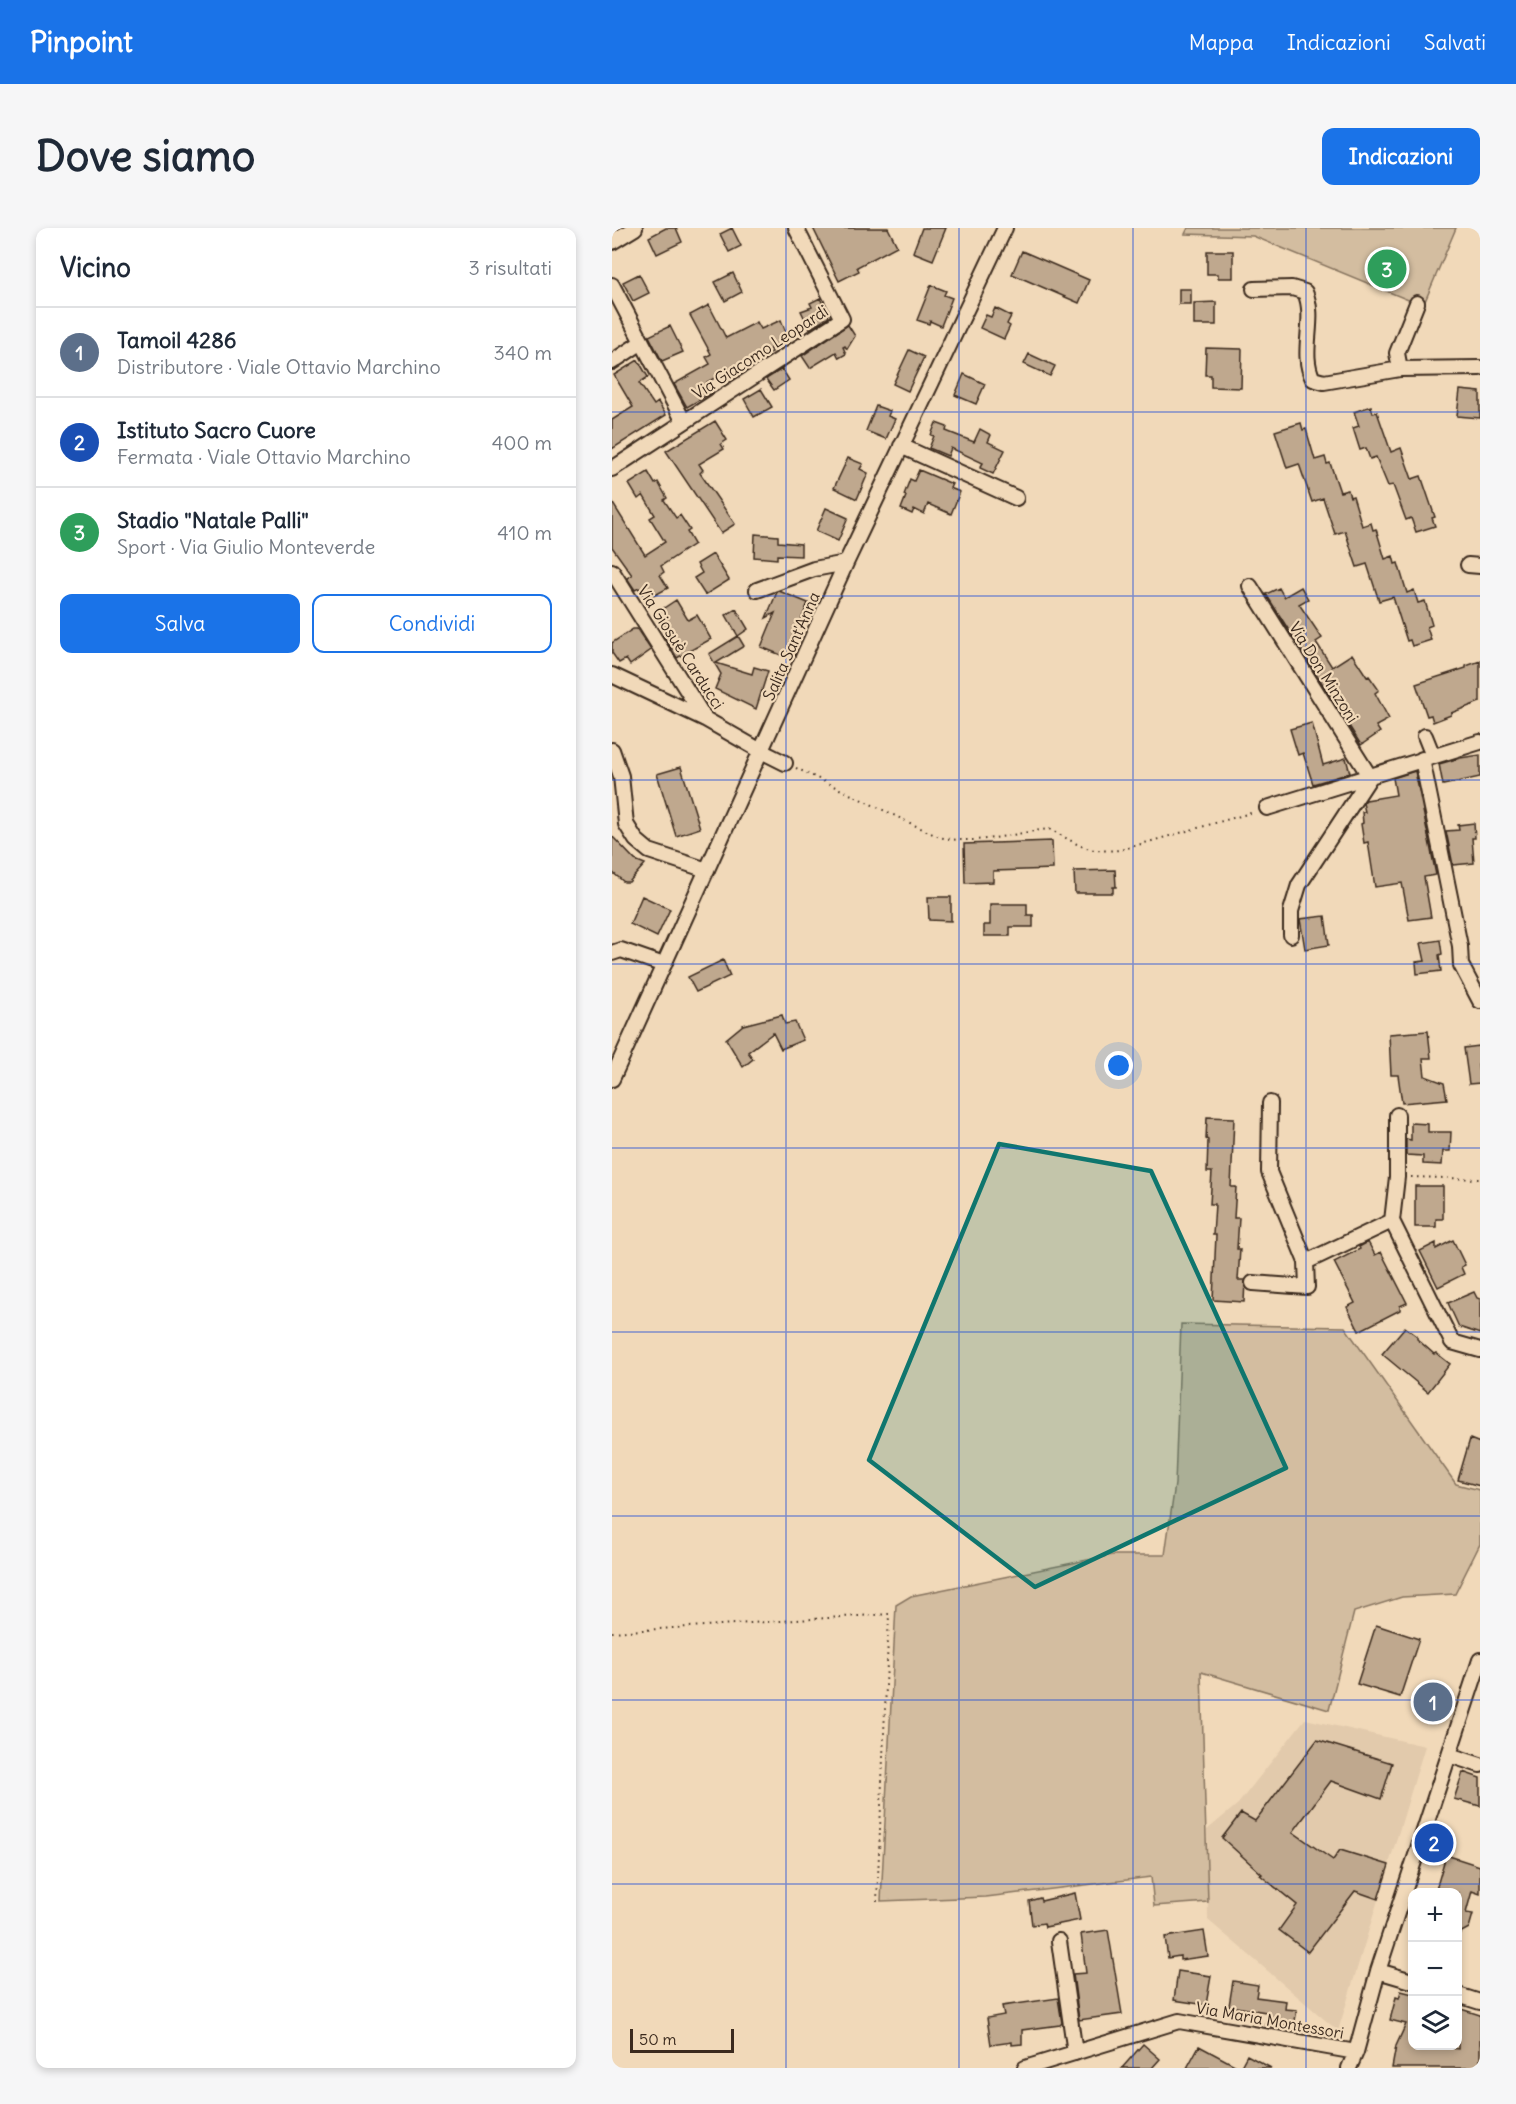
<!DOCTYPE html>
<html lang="it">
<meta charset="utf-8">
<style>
:root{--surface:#fff;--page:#f6f6f7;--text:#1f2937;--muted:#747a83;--line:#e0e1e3;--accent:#1a73e8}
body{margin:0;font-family:Delius,sans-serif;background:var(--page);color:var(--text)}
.controls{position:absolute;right:18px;bottom:18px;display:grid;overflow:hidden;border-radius:12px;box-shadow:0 3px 9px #0003}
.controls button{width:54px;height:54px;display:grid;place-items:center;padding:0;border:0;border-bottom:2px solid var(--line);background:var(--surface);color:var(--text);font:30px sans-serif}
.scale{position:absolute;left:18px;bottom:15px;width:104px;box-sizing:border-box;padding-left:6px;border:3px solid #3b2a1e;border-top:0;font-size:16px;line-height:21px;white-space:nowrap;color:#3b2a1e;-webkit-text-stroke:4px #f1d9b9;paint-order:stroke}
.you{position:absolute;left:507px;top:838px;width:21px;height:21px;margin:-15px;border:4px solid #fff;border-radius:50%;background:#1a73e8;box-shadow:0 0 0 9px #1a73e833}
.badge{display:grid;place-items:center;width:39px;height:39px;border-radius:50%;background:var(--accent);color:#fff;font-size:20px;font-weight:700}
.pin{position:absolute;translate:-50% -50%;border:3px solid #fff;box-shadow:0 2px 6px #0006}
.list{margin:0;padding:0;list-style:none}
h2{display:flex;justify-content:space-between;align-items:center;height:78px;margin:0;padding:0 24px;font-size:26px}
h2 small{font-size:20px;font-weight:400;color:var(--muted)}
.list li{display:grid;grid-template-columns:39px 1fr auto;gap:18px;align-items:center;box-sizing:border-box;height:90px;padding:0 24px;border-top:2px solid var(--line)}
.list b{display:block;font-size:22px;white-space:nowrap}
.list p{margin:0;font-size:20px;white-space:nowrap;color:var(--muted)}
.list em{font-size:20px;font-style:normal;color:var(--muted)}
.actions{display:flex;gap:12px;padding:18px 24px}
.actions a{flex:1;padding:14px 0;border:2px solid var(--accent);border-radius:12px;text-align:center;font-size:21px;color:var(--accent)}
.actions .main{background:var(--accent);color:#fff}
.icon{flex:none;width:33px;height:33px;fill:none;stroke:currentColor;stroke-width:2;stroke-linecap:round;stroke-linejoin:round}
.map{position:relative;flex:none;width:868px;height:1840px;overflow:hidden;border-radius:12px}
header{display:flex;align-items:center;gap:36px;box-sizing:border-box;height:84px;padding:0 30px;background:var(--accent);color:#fff}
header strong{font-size:28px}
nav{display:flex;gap:33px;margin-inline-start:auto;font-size:21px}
.intro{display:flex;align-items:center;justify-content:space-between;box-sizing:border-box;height:144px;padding:0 36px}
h1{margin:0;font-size:42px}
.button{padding:15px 27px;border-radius:12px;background:var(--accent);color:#fff;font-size:21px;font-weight:700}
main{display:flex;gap:36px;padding:0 36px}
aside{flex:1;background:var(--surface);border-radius:12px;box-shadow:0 3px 9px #0003}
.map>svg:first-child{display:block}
.built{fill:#e2caac}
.green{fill:#d3bda0;stroke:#87745f;stroke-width:1.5}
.building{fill:#bfa88e;stroke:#3b2a1e;stroke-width:1.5}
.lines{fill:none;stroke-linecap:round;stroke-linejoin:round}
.minor-casing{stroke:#3b2a1e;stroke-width:18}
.path{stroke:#3b2a1e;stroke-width:2;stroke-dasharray:1.5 4.5;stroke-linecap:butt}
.minor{stroke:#f1d9b9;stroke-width:14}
.marked{fill:#0f766e;fill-opacity:0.2;stroke:#0f766e;stroke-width:4.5;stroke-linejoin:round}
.grid{fill:none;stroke:#1d4ed8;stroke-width:1.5;stroke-opacity:0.55}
.labels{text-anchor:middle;stroke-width:4.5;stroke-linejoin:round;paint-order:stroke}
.street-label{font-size:16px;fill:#3b2a1e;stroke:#f1d9b9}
</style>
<header>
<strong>Pinpoint</strong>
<nav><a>Mappa</a><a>Indicazioni</a><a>Salvati</a></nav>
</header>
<div class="intro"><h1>Dove siamo</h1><a class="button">Indicazioni</a></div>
<main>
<aside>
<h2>Vicino<small>3 risultati</small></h2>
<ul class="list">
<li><span class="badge" style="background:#5c6f8a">1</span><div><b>Tamoil 4286</b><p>Distributore · Viale Ottavio Marchino</p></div><em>340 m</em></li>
<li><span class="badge" style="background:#1a4fb4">2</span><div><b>Istituto Sacro Cuore</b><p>Fermata · Viale Ottavio Marchino</p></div><em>400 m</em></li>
<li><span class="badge" style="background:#2e9e5b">3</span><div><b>Stadio &quot;Natale Palli&quot;</b><p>Sport · Via Giulio Monteverde</p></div><em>410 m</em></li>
</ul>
<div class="actions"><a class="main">Salva</a><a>Condividi</a></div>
</aside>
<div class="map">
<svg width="868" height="1840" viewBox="0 0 868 1840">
<rect width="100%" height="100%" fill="#f1d9b9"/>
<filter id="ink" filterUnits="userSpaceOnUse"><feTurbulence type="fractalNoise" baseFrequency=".0167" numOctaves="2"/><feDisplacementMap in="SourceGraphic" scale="12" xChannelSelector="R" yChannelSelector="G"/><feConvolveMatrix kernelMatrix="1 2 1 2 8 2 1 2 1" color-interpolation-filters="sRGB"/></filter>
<g filter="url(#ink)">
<path class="built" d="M693 1491 813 1518 726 1803 596 1692 595 1602 626 1576Z"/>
<path class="green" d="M576 0H844L811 78 641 8 573 6Z
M569 1096 733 1099 844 1256 868 1262V1316L843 1366 790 1369 742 1384 717 1482 589 1444 596 1674 542 1678 539 1649 374 1669 269 1673 284 1377 299 1368 500 1327H553L563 1256Z"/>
<path class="building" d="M54 0H64L70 14 45 26 37 9Z
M120 0 129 18 117 24 108 6Z
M201 0H276L285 18 245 39 247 43 227 53Z
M310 0H334L321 32 301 24Z
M410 23 477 52 467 75 400 46Z
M595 23H621V50H606V46H595Z
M121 45 130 64 113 73 103 54Z
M27 46 37 65 21 73 11 54Z
M319 57 334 63 332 67 340 70 329 98 318 93 317 96 305 92Z
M567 61H579V76H567Z
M208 70 217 89 198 101 189 83 200 79 198 75Z
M604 74V97H582V75Z
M97 77 114 110 145 94 149 101 169 92 177 112 158 120 160 124 141 133 140 130 95 154 101 164 75 179 62 156 98 136 94 129 99 126 78 87Z
M383 80 399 88 395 96 398 98 392 111 368 100 374 87 379 89Z
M236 97 243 108 235 121 233 118 231 119 234 126 227 130 224 124 198 140 190 128Z
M58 98 71 124 50 133 37 108Z
M594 120 630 121 629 160 599 159V147H593Z
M297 122 312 129 296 163 281 156Z
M417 126 443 138 438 148 412 136Z
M26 132 36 149 27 155 42 177 46 174 54 187 0 221V192L21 179 2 147Z
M170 141 177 152 162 162 154 151Z
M352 146 373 156 364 176 343 167Z
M149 161 160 179 142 189 132 171Z
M848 162 868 164V190L845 188Z
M264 178 278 183 276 188 283 191 274 211 254 203Z
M759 178 761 185 765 184 779 224 789 220 800 251 809 248 823 289 820 290 823 298 804 304 799 290 794 292 781 257 776 258 764 229 758 231 754 220 748 222 741 200 747 198 742 184Z
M103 193 115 212 109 216 112 221 87 236 91 242 88 245 123 296 109 305 54 223Z
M324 195 335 199 334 203 362 214 368 201 379 207 376 214 393 222 381 246 368 240 371 235 339 220 336 228 317 220 322 208 319 207Z
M689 195 691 202 694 201 703 232 713 229 715 236 718 235 728 264 736 262 738 269 741 268 750 298 759 295 761 302 764 301 773 331 781 328 783 336 786 335 795 365 802 362 806 375 813 373 820 397 815 399 819 412 800 418 798 412 795 413 781 369 767 373 755 336 745 339 733 303 723 306 711 270 700 274 687 236 675 240 663 203Z
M236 230 251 236 248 241 256 245 245 271 222 260Z
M307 242 340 256 338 260 348 264 339 286 316 276 312 286 302 281 300 286 289 281 294 268 292 267 298 251 302 253Z
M36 244 43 256 46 254 55 270 52 272 64 290 68 287 78 302 75 304 82 316 49 338 52 344 48 347 56 360 34 372 27 360 23 362 15 350 20 347 0 319V274L33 327 53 314 38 290 43 287 31 267 26 271 17 256Z
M214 280 236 290 226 313 204 303Z
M143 306 166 308V314L189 316V328L165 327V331L142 329Z
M101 326 117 352 93 367 82 350 90 345 85 336Z
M689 359 696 371 687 376 710 410 704 414 720 439 740 426 755 449 757 448 767 462 763 465 777 491 764 498 768 504 749 517 654 366 667 360 672 369Z
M167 363 196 375 174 429 149 419 163 385 154 390 165 364Z
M64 372 76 392 85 387 99 411 65 430 51 407 56 405 43 386Z
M124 381 136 401 126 408 114 387Z
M21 401H25L39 422 18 437 14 431 7 435 0 425V415Z
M126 408 132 418 104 435 140 446 142 439 156 443 144 481 103 461 109 446 97 426Z
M868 433V474L839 485V487L821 494 819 487 815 488 804 456 854 440V438Z
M700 495 711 537 734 530 738 545 701 556 691 525 686 527 678 501Z
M868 527V549L831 557 827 536 848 530Z
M69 539 88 600 64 608 45 546Z
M803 543 824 647 812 649 819 689 797 692 790 655 763 659 756 614 752 615 749 596 751 595 750 584H753L751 575 754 572 784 567 781 550Z
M862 595 863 610H860L862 635 841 637 834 603 847 602 846 597Z
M0 608 23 632 33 636 17 654H12L0 644Z
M440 613 441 641 381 643V654L353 655 352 616Z
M503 642 504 659H501V665H463L462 643Z
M30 668 58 681 45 709 18 696Z
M316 669H339V693L317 692Z
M378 676H415V687H421V699H398V708H372V697H378Z
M713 688 717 717 693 721 688 691Z
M828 712 830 726 827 727 829 743 805 746 804 734 813 733 809 715Z
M111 732 118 748 84 764 76 749Z
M170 787 173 796 183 794 191 812 169 821 161 805 136 824 141 831 131 839 114 811 131 797Z
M816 803 819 830H811L813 848 832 855 835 871 790 875 786 847H779L777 806Z
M867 818 868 836 866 837 868 855 857 856 852 820Z
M595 889 622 890 619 959H624L622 990H627L625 1021H628L626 1052H633L632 1074 601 1072 604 1007H601L603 976H598L600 944H595L596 912 594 911Z
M799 895 816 896V904H839L838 923H831L830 937 811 936V928L794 927V911L799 912Z
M803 958H831V991H824V999H803Z
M841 1012 853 1037 849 1039 852 1046 826 1059 808 1023 824 1015V1021Z
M756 1014 763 1027 769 1024 795 1075 788 1078V1082L747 1103 735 1079 743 1075 722 1034 748 1021 747 1019Z
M862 1064 865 1070 868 1071V1106L847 1099 836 1075Z
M793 1099 805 1108V1111L822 1126 824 1125 838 1136 816 1164 770 1126Z
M858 1211 868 1215V1258L846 1252Z
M764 1397 807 1411 788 1469 745 1456Z
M816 1464 828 1468 823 1484 811 1480Z
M705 1512 780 1535 769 1571 719 1553 681 1604 721 1632 728 1622 777 1637 766 1671 743 1663 696 1724 667 1702 685 1677 648 1647 650 1646 610 1610 629 1585 643 1593Z
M851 1544 868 1550V1578L842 1571Z
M834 1627 868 1638V1666L860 1663 854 1685 861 1686 857 1700 846 1706V1665H823Z
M463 1665 468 1692 433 1699 432 1695 420 1697 417 1673 428 1670 429 1673Z
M496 1702 510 1786 467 1792 461 1746 474 1745 469 1706Z
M592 1703 596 1728 568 1732V1728L556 1730 553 1709Z
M566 1743 599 1748 594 1777 562 1772Z
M621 1753 646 1757 644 1769 674 1773 673 1781 685 1782 681 1803 654 1798 656 1786 654 1784 617 1778Z
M789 1763 801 1766V1818H826L846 1821V1780L868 1787V1840H780L784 1818 794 1796 778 1792 784 1769 787 1770Z
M446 1770 450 1795 448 1797 410 1802V1816L400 1817V1814L379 1817 375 1790 392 1787 390 1778Z
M531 1816 548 1831 540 1840H510Z
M587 1818 628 1840 635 1827 659 1840H575Z"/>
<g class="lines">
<defs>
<path id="minor" d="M0 14 23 0
M0 57 72 194
M642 61 680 60 693 64C705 92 687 124 701 151L712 154 788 141 868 140
M0 134 30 114
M788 141 785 125 805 75
M289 218 404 270
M0 241 230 91 184 0
M856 337 868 338
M0 343 93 491
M638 358 758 549 687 657 679 683V707
M145 362 202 341 234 335
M0 447 93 491 149 523 173 535
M813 508 821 528
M0 522 9 548 14 596 24 612 37 623 95 642
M810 531 848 718 849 737 868 773
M655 580 868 514
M0 725 9 722 52 737
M0 851 234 335 393 0
M785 887V949L780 993 840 1114 868 1122
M694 1034 780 993
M641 1055 695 1059 694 1034 657 944 658 875
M837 1527 868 1537
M447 1713 463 1825
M766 1743 800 1753
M846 1767 868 1774
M413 1840 567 1793 744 1824
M737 1840 744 1824 766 1743 868 1432"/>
</defs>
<use href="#minor" class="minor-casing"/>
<path class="path" d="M184 540 327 609C364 618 401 605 437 601 468 616 470 625 508 622L642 584
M799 949 868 951
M0 1404 277 1386 265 1673"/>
<use href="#minor" class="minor"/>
</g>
</g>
<path class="marked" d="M387 916 539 943 674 1240 423 1359 257 1232Z"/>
<path class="grid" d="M174 0V1840M347 0V1840M521 0V1840M694 0V1840M0 184H868M0 368H868M0 552H868M0 736H868M0 920H868M0 1104H868M0 1288H868M0 1472H868M0 1656H868"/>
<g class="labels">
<g class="street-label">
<text transform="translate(148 124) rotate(-33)" y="6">Via Giacomo Leopardi</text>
<text transform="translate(179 418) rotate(-66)" y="6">Salita Sant'Anna</text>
<text transform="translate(69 419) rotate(57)" y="6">Via Giosuè Carducci</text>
<text transform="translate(712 444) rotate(58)" y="6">Via Don Minzoni</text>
<text transform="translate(658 1792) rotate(10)" y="6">Via Maria Montessori</text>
</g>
</g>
</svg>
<div class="controls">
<button>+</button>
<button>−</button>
<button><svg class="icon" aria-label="layers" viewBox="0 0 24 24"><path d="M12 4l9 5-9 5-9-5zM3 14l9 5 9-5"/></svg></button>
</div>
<div class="scale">50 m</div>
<div class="you"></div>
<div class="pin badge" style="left:821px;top:1474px;background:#5c6f8a">1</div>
<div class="pin badge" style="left:822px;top:1615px;background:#1a4fb4">2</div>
<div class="pin badge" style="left:775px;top:41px;background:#2e9e5b">3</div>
</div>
</main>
